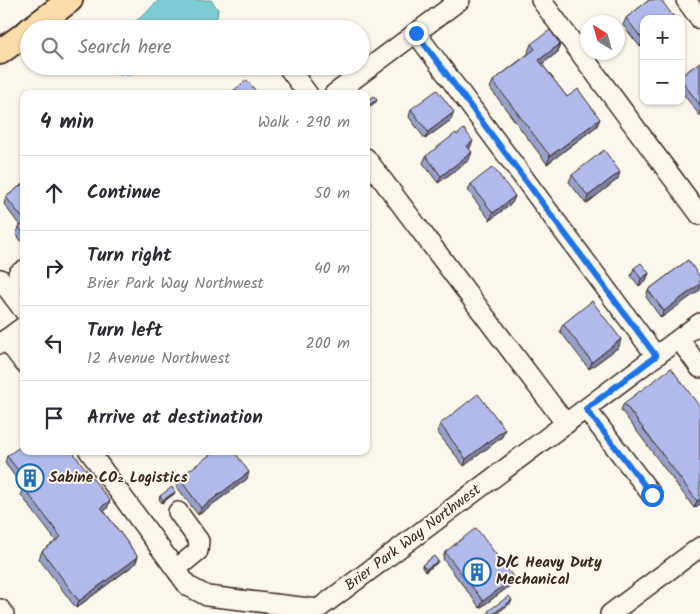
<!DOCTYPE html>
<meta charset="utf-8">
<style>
body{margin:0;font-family:Kalam,sans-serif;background:#f2f2f3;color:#2b2b33}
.controls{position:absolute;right:15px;top:15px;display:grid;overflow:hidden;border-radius:10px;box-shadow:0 1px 4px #0004}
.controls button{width:45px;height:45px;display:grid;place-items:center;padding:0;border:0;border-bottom:1px solid #e1e1e2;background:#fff;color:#2b2b33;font:25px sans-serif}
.compass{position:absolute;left:580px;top:15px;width:45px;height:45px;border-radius:50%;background:#fff;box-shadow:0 1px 4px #0004;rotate:323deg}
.stop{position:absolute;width:15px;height:15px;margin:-11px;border:4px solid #1a73e8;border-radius:50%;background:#fff}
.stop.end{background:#1a73e8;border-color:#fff;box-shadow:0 1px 5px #0008}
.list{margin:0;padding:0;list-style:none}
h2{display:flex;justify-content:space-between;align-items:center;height:65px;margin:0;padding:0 20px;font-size:21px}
h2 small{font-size:16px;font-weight:400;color:#7c7c81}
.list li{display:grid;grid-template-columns:32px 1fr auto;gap:15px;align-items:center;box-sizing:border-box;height:75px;padding:0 20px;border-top:1px solid #e1e1e2}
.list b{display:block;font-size:19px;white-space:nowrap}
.list p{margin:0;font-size:16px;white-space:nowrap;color:#7c7c81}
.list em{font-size:16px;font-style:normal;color:#7c7c81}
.icon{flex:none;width:28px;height:28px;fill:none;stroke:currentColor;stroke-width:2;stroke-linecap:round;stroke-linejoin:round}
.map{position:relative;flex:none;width:700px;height:614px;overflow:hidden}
.search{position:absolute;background:#fff;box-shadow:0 1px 4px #0004;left:20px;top:20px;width:350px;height:55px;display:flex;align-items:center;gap:12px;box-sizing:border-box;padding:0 18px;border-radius:28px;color:#7c7c81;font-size:19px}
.panel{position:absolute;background:#fff;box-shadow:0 1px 4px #0004;left:20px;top:90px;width:350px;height:365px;border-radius:10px}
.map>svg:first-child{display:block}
.water{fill:#7dced4;stroke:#638c8b}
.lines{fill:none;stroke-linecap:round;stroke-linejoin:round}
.minor-casing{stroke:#3b2a1e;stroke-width:22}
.major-casing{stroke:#3b2a1e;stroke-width:28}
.minor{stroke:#fbf7ec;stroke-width:19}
.major{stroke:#faddab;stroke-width:24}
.wall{fill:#98a0ca;stroke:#3b2a1e}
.shaded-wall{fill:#7c82a4;stroke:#3b2a1e}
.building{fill:#b1baeb;stroke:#3b2a1e}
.route{stroke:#1a73e8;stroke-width:6}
.labels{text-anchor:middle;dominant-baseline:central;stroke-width:4;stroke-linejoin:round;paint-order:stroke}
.poi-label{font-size:15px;font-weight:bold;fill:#3b2a1e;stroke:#fbf7ec;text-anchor:start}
.street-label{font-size:15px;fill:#3b2a1e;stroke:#fbf7ec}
</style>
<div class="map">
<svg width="700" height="614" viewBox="0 0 700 614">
<rect width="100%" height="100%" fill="#fbf7ec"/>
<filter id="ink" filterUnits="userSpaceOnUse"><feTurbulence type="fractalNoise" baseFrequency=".02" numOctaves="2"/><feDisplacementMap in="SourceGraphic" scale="10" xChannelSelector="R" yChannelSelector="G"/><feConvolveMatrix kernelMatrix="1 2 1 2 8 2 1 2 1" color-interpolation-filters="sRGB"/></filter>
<g filter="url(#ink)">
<g class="water">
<path d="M160 0H211L218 9 217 17 202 29H120C128 26 138 20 145 14 150 9 153 4 160 0Z"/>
<path d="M111 66H143L130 75 117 74Z"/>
</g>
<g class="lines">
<g class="minor-casing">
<g id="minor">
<path d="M541 0 700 215"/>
<path d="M686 0 700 19"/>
<path d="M416 33 656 356"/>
<path d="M287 66 308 94"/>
<path d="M334 94 460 0"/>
<path d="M366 158 566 424"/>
<path d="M24 270 18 274 24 282"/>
<path d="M0 279 24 311"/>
<path d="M6 339 24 363"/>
<path d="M679 339 700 368"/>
<path d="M0 344 24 326"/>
<path d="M586 409 652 495"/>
<path d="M89 451 188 586 207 596 318 609 700 323"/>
<path d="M176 569 198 551 199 541 178 512"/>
<path d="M0 609 4 614"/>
<path d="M610 614 700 547"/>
</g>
</g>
<g class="major-casing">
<g id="major">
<path d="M31 29 70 0"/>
<path d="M0 52 29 31"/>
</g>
</g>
<use href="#minor" class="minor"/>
<use href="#major" class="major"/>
</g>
<g class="wall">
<path d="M649 0 644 44 640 47 623 25 626 18Z"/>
<path d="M531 44H560L558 52 542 64 567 97 597 126 547 164 490 88 493 81 529 53 528 52Z"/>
<path d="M700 62V116L681 91V76Z"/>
<path d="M411 109 451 120 425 139 409 117Z"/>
<path d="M470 148 469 149V160L438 183 423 163 426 156Z"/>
<path d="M572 175 618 179 586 204 569 182Z"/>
<path d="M24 183V245L16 234 19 227 20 226 4 204 6 197Z"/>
<path d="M471 184 515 196 512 203 490 220 468 191Z"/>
<path d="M688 260 661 318 646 297 648 290Z"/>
<path d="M634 268 649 273 646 280 639 286 631 276Z"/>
<path d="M563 324 619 347 589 369 560 331Z"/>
<path d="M624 403 700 504 694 508 621 410Z"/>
<path d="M440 424 502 437 464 466 437 432Z"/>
<path d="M7 456 107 509 104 511 138 557 135 564 76 608 39 559 42 551 56 541 21 495 24 489 5 463Z"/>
<path d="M179 478 247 479 198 515 176 486Z"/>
<path d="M174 494 162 503 159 499 160 496Z"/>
<path d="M445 552 511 585 480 608 443 559Z"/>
<path d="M438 561 437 563 425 572 422 567V565Z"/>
</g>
<g class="shaded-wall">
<path d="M644 39V44L640 47 643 40Z"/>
<path d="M560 44 558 52 537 68 539 60Z"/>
<path d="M377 100 376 102 366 109 367 106Z"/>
<path d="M454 112 451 120 425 139 428 132Z"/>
<path d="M600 119 597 126 547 164 550 156Z"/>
<path d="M473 141 470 148 464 153 467 146Z"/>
<path d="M472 152 469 160 438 183 441 176Z"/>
<path d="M620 172 618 179 586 204 588 196Z"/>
<path d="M515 196 512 203 490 220 493 213Z"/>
<path d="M649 273 646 280 639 286 641 279Z"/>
<path d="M700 284V290L661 318 664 311Z"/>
<path d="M621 339 619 347 589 369 592 362Z"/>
<path d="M505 429 502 437 464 466 466 459Z"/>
<path d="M249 472 247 479 198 515 201 508Z"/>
<path d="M175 492 174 494 162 503 163 500Z"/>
<path d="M700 499V504L694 508 697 501Z"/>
<path d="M110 501 107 509 98 515 101 507Z"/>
<path d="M138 557 135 564 76 608 79 601Z"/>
<path d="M438 561 437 563 425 572 426 569Z"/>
<path d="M514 578 511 585 480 608 483 601Z"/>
<path d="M512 600 511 603 496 614H493Z"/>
</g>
<g class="building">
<path d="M649 0H661L674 17 671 19H644V39L643 40 626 18Z"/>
<path d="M550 30 560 44 539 60 567 97 578 89 600 119 550 156 493 81 535 49 531 44Z"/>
<path d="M700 62V105L681 80V76Z"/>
<path d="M247 80 258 94H229Z"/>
<path d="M437 90 454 112 428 132 411 109Z"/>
<path d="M374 96 377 100 367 106 366 105V102Z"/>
<path d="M464 129 473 141 467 146 472 152 441 176 426 156 456 133 457 135Z"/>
<path d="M604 150 620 172 588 196 572 175Z"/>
<path d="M493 167 515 196 493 213 471 184Z"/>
<path d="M24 183V220L6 197Z"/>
<path d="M24 223V234L19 227Z"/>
<path d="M688 260 700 277V284L664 311 648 290Z"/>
<path d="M641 263 649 273 641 279 634 268Z"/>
<path d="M592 301 621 339 592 362 563 324Z"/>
<path d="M671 368 700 407V499L697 501 624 403Z"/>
<path d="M478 394 505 429 466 459 440 424Z"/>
<path d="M24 444V451H72L110 501 101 507 138 557 79 601 42 551 61 537 24 488 29 484 7 456Z"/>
<path d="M215 451H234L249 472 201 508 179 478Z"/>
<path d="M172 487 175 492 163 500 160 496Z"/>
<path d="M476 528 514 578 483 601 445 552Z"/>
<path d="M434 556 438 561 426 569 422 565Z"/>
<path d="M509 596 512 600 493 614H490L488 611Z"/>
</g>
</g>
<g class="lines" filter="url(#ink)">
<path class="route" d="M416 33 656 356 586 409 652 495"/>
</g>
<defs>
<g id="building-ring" transform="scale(1.4375)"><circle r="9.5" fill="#fbf7ec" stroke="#1f6fb2" stroke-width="1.5"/><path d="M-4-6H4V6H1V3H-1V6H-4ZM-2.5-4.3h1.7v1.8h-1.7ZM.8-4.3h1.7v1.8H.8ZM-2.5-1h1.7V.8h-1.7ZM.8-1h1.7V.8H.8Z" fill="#1f6fb2"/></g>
</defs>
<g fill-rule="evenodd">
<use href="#building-ring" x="30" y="478"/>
<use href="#building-ring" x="477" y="572"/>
</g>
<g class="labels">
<g class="poi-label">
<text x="49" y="478">Sabine CO₂ Logistics</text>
<text x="496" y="563">D/C Heavy Duty<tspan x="496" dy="17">Mechanical</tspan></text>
</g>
<g class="street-label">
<text transform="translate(413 538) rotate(-37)">Brier Park Way Northwest</text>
</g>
</g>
</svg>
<div class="controls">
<button>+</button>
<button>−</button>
</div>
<svg class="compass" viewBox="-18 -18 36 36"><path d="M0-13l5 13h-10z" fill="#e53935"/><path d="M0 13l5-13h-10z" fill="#7c7c81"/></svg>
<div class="stop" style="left:652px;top:495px"></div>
<div class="stop end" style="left:416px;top:33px"></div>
<div class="search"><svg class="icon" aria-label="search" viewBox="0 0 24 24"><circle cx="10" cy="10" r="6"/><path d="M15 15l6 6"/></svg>Search here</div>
<section class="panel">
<h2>4 min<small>Walk · 290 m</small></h2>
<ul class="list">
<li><svg class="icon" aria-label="ahead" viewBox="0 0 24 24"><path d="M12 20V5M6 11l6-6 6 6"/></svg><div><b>Continue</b></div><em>50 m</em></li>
<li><svg class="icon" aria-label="right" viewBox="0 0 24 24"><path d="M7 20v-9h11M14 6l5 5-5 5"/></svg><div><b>Turn right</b><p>Brier Park Way Northwest</p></div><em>40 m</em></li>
<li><svg class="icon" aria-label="left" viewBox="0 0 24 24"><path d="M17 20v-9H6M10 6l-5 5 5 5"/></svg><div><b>Turn left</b><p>12 Avenue Northwest</p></div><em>200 m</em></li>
<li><svg class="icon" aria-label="arrive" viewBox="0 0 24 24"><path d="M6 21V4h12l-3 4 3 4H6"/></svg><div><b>Arrive at destination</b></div></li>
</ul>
</section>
</div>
